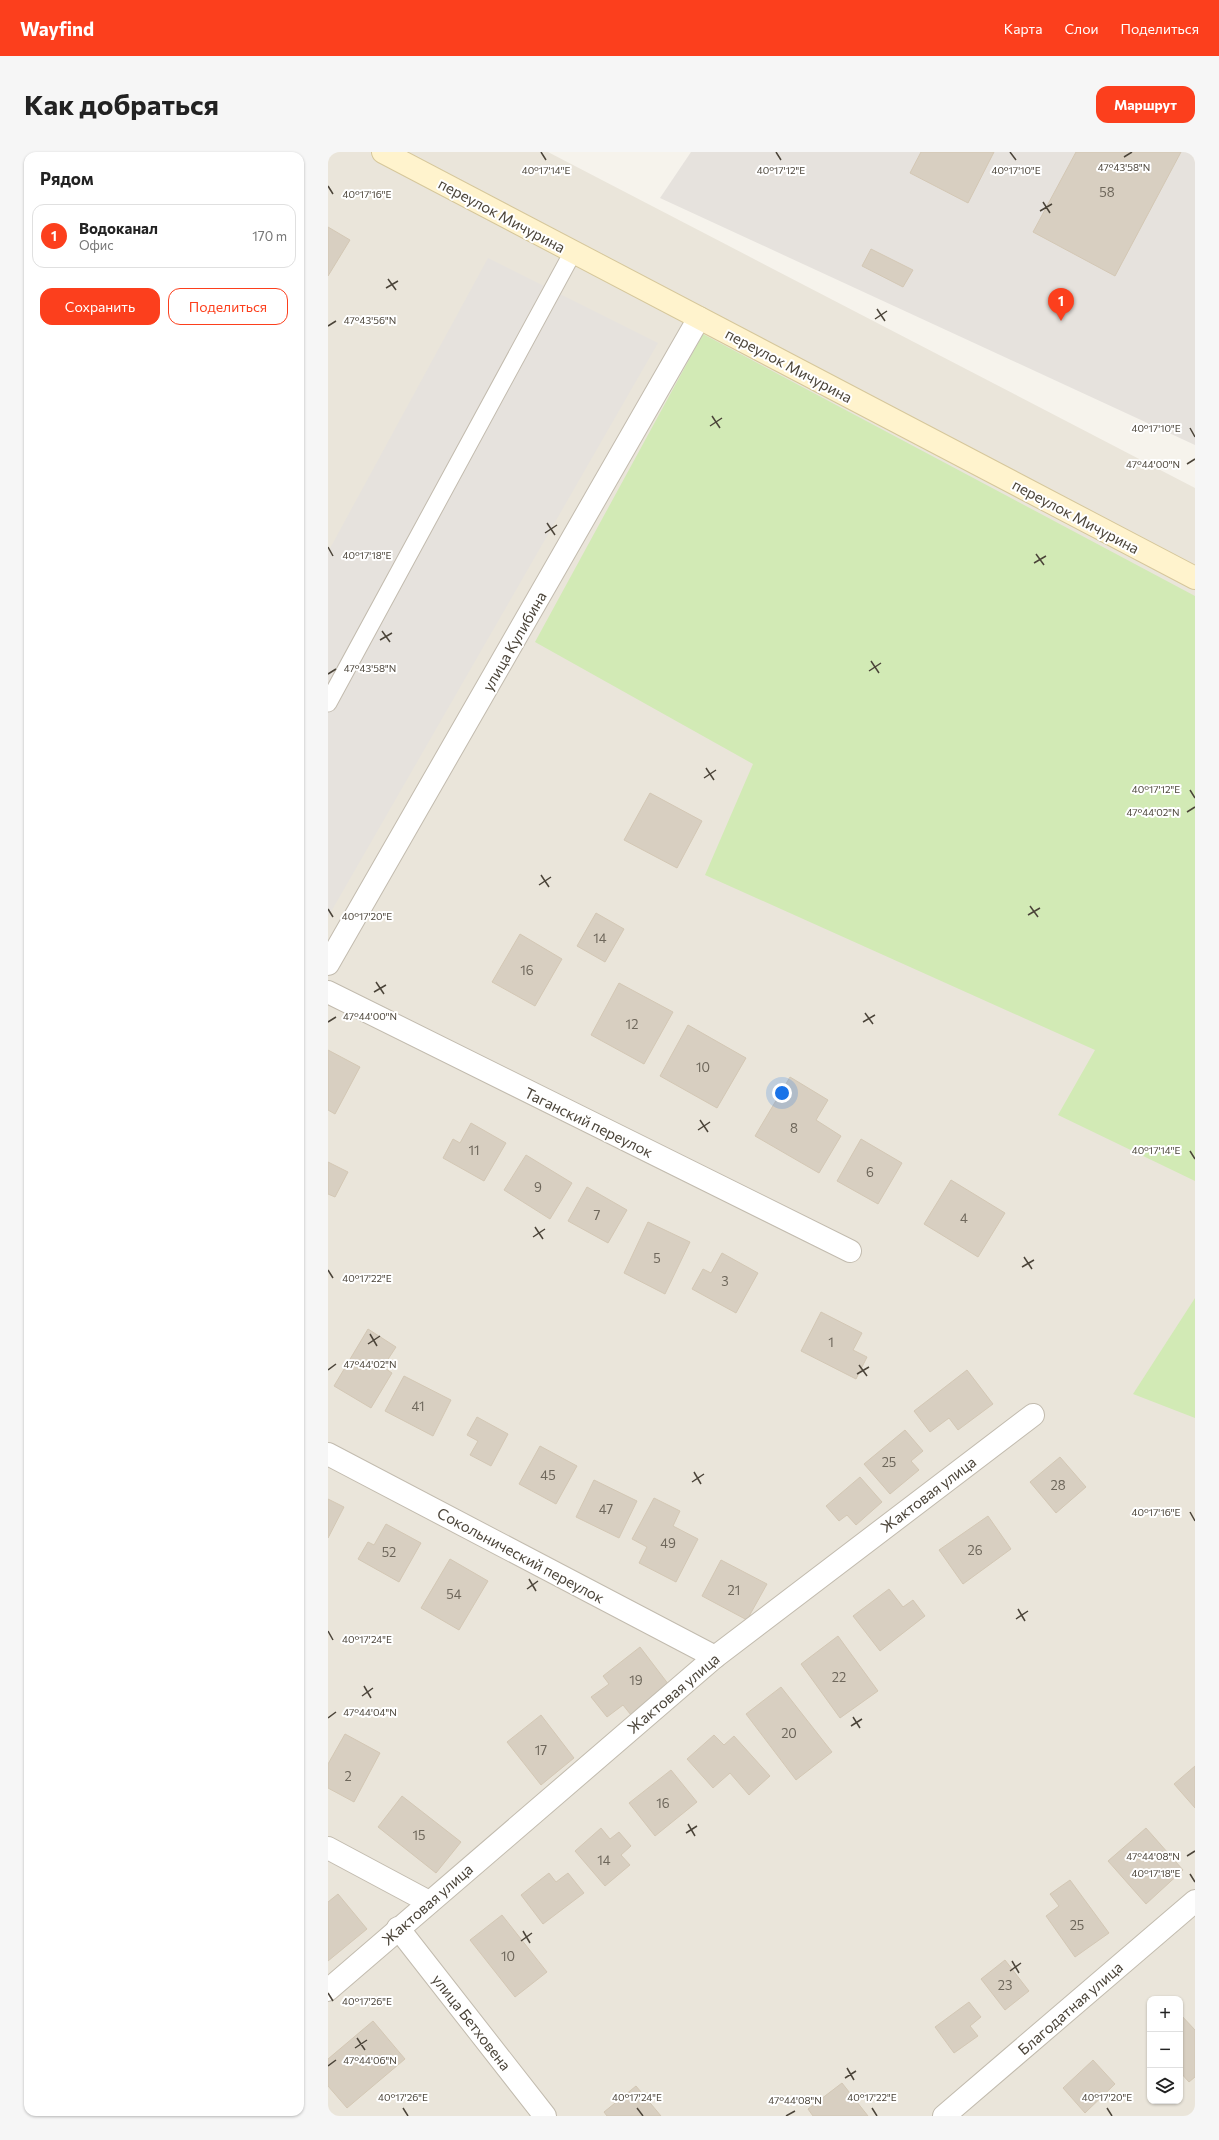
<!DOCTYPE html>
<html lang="ru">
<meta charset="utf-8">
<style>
body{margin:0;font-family:Commissioner,sans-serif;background:#f6f6f6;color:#222}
.controls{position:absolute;right:12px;bottom:12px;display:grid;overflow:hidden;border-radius:8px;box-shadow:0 1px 3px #0004}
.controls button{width:36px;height:36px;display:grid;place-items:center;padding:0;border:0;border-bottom:1px solid #e0e0e0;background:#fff;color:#222;font:20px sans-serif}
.you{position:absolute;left:454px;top:941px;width:14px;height:14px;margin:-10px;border:3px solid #fff;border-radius:50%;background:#1a73e8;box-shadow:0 0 0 6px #1a73e833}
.badge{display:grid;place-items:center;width:26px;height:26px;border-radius:50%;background:#fc3f1d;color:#fff;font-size:13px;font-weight:700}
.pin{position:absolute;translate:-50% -33px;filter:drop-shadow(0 1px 2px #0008)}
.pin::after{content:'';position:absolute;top:21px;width:14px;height:12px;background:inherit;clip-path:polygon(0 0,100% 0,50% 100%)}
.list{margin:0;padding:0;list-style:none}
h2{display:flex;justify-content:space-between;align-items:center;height:52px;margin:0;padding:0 16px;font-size:17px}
h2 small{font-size:13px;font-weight:400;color:#767676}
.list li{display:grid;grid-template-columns:26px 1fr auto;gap:12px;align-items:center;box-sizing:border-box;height:64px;margin:0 8px 8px;padding:0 8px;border:1px solid #e0e0e0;border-radius:12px}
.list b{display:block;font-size:15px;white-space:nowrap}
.list p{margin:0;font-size:13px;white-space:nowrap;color:#767676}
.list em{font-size:13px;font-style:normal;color:#767676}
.actions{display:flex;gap:8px;padding:12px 16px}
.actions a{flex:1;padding:9px 0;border:1px solid #fc3f1d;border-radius:12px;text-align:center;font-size:14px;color:#fc3f1d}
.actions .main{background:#fc3f1d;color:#fff}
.icon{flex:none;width:22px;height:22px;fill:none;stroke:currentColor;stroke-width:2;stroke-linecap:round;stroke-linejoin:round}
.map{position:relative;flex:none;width:867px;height:1964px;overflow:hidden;border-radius:12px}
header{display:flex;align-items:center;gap:24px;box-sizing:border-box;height:56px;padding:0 20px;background:#fc3f1d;color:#fff}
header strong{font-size:19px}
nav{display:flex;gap:22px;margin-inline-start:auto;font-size:14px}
.intro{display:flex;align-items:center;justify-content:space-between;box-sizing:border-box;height:96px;padding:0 24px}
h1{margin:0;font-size:28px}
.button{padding:10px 18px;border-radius:12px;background:#fc3f1d;color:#fff;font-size:14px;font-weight:700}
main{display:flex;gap:24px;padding:0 24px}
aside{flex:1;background:#fff;border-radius:12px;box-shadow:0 1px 3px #0004}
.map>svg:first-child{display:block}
.residential{fill:#eae5da;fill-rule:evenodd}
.industrial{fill:#e6e2dd}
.green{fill:#d2eab5}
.building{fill:#d8cfc1;stroke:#d3c7b4}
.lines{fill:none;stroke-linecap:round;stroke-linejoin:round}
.lane-casing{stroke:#c2bbae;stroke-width:19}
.street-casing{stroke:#c2bbae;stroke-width:24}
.secondary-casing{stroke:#d6c79b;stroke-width:24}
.lane{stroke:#fff;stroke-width:17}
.street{stroke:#fff;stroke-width:22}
.secondary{stroke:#fff3cd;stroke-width:22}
.ticks{fill:none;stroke:#4b4439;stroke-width:1.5}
.labels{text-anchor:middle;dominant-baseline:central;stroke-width:4;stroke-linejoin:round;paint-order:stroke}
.number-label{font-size:13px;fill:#6e675b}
.street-label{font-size:15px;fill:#4b4439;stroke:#fff}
.ticks-label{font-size:10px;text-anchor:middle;fill:#4b4439;stroke:#fff;stroke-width:4;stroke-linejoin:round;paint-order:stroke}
</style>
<header>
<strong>Wayfind</strong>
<nav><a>Карта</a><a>Слои</a><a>Поделиться</a></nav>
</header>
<div class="intro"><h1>Как добраться</h1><a class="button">Маршрут</a></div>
<main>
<aside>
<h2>Рядом<small></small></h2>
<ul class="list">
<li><span class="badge">1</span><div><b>Водоканал</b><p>Офис</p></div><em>170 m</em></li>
</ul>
<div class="actions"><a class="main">Сохранить</a><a>Поделиться</a></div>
</aside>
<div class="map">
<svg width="867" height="1964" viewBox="0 0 867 1964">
<rect width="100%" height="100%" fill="#f6f3ec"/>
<path class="residential" d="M0 0H220L867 336V1964H0ZM822 1847H852V1949H822Z"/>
<g class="industrial">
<path d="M363 0H867V293L332 46Z"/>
<path d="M160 106 330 191 0 765V400Z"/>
</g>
<g class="green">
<path d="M375 182 867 444V1029L730 963 767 898 377 723 425 612 207 490Z"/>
<path d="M867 1146V1266L805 1242Z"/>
</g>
<g class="building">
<path d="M593 0H666L640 51 582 21Z"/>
<path d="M748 0H853L787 124 705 80Z"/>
<path d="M0 75 22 88 0 124Z"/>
<path d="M543 97 585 118 575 135 534 114Z"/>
<path d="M322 641 374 669 349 716 296 688Z"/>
<path d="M268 761 296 777 277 810 249 794Z"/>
<path d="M192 782 234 807 207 854 164 830Z"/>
<path d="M291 831 345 860 316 912 263 883Z"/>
<path d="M360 873 418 906 389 956 332 924Z"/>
<path d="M0 898 32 915 7 962 0 958Z"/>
<path d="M462 925 500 948 488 968 513 984 491 1021 427 984Z"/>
<path d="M143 971 178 991 156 1029 115 1006 125 987 132 991Z"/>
<path d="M533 987 574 1011 550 1052 509 1029Z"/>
<path d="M198 1003 244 1031 222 1067 176 1038Z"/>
<path d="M0 1010 20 1020 7 1045 0 1042Z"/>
<path d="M623 1028 677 1061 650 1105 596 1072Z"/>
<path d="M259 1035 299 1058 280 1091 240 1069Z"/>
<path d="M320 1070 362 1090 337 1142 296 1121Z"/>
<path d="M394 1101 430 1121 408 1161 364 1137 375 1117 383 1121Z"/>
<path d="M493 1160 534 1181 525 1198 539 1205 528 1227 473 1199Z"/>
<path d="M40 1177 68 1195 55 1215 64 1221 43 1256 6 1234Z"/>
<path d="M639 1218 665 1252 630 1278 621 1266 602 1280 586 1259Z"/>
<path d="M76 1224 123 1248 105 1284 57 1259Z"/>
<path d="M149 1265 180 1282 163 1314 142 1303 150 1289 139 1283Z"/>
<path d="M577 1278 595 1299 583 1309 591 1318 562 1342 536 1312Z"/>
<path d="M212 1294 249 1314 228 1352 191 1332Z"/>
<path d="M732 1305 758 1335 728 1361 702 1330Z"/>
<path d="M532 1325 554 1350 528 1373 519 1363 511 1369 498 1354Z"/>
<path d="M266 1328 309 1349 291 1386 248 1365Z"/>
<path d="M326 1346 352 1359 345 1374 370 1387 348 1430 311 1411 319 1395 304 1387Z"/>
<path d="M0 1347 16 1355 0 1386Z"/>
<path d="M660 1364 683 1397 635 1432 611 1398Z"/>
<path d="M58 1372 93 1391 71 1430 30 1407 40 1390 46 1393Z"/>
<path d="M122 1407 160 1429 131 1478 93 1456Z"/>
<path d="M393 1408 439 1432 419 1468 374 1444Z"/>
<path d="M561 1437 575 1455 585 1448 597 1464 552 1499 525 1464Z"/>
<path d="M510 1484 550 1539 512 1566 473 1512Z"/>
<path d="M312 1495 341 1533 303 1563 295 1553 279 1565 263 1545 281 1532 275 1524Z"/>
<path d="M453 1535 504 1600 468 1628 418 1562Z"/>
<path d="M213 1563 246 1606 213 1633 179 1590Z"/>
<path d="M17 1582 52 1601 26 1650 0 1636V1612Z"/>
<path d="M386 1583 396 1593 406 1584 442 1624 421 1643 402 1621 385 1636 359 1607Z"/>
<path d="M867 1614V1656L846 1632Z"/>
<path d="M343 1618 369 1650 327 1684 301 1651Z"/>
<path d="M74 1644 133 1690 108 1721 50 1675Z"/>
<path d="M273 1676 282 1687 291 1680 303 1694 293 1703 302 1713 277 1734 247 1699Z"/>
<path d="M818 1676 855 1718 818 1752 780 1709Z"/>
<path d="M221 1721 228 1730 240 1721 256 1741 215 1772 193 1743Z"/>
<path d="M742 1728 781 1781 747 1805 718 1764 731 1754 722 1742Z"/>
<path d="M10 1742 39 1777 0 1809V1750Z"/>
<path d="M174 1763 219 1820 187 1845 142 1788Z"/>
<path d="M677 1808 701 1839 677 1858 653 1827Z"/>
<path d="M641 1850 653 1865 642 1874 650 1884 626 1901 607 1875Z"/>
<path d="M852 1862 867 1878V1925L861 1930 852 1920Z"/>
<path d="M45 1869 77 1907 19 1956 0 1934V1907Z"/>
<path d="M765 1908 787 1932 757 1961 735 1936Z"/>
<path d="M514 1931 540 1964H485L480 1957Z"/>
<path d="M308 1934 333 1964H279L276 1960Z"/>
</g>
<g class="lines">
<g class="lane-casing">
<path id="lane" d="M0 551 245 100"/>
</g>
<g class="street-casing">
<g id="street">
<path d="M0 812 371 166"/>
<path d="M0 840 522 1099"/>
<path d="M0 1302 387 1505"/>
<path d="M0 1696 101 1750"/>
<path d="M70 1776 217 1964"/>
<path d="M0 1838 387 1505 705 1263"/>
<path d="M616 1964 867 1749"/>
</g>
</g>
<g class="secondary-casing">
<path id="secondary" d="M55 0 867 426"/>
</g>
<use href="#lane" class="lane"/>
<use href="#street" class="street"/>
<use href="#secondary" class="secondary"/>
</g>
<path class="ticks" d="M213 0 218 8M448 0 453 8M682 0 688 8M796 5 804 0M0 34 5 42M715 50 722 61M712 59 724 52M60 127 68 138M58 136 70 129M549 157 557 169M547 167 559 159M0 174 8 169M384 264 392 276M382 274 394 266M862 276 867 285M859 312 867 307M219 371 227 383M217 381 229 373M0 395 5 404M708 402 716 413M706 411 718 404M54 479 62 490M52 488 64 481M543 509 551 521M541 519 553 511M0 522 8 517M378 616 386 628M376 626 388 618M862 638 867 646M859 660 867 655M213 723 221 735M211 733 223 725M702 754 710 765M0 757 5 765M700 763 712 756M48 830 56 842M46 840 58 833M537 861 545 872M0 870 8 865M535 870 547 863M372 968 380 980M370 978 382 970M862 999 867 1007M207 1075 215 1087M205 1085 217 1077M696 1105 704 1117M694 1115 706 1108M0 1118 5 1126M42 1182 49 1194M40 1192 52 1184M531 1213 539 1224M0 1218 8 1212M529 1222 541 1215M366 1320 373 1332M364 1330 376 1322M862 1360 867 1369M201 1427 208 1439M199 1437 210 1429M690 1457 697 1469M688 1467 700 1459M0 1479 5 1488M36 1534 43 1546M34 1544 45 1536M525 1565 532 1576M0 1566 8 1560M523 1574 534 1567M360 1672 367 1684M358 1681 369 1674M859 1704 867 1699M862 1722 867 1730M195 1779 202 1791M193 1789 204 1781M684 1809 691 1821M682 1819 693 1811M0 1841 5 1849M29 1886 37 1898M27 1896 39 1888M0 1914 8 1908M519 1916 526 1928M517 1926 528 1919M75 1956 80 1964M309 1956 315 1964M544 1956 549 1964M779 1956 784 1964M458 1964 467 1959"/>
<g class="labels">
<g class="number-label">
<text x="779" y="40">58</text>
<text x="272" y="786">14</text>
<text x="199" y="818">16</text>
<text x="304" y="872">12</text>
<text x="375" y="915">10</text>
<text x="466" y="976">8</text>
<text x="146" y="998">11</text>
<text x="542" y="1020">6</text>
<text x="210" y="1035">9</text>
<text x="269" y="1063">7</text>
<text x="636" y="1066">4</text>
<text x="329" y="1106">5</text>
<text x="397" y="1129">3</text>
<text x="503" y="1190">1</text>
<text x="90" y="1254">41</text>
<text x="561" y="1310">25</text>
<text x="220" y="1323">45</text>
<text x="730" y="1333">28</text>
<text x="278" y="1357">47</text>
<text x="340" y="1391">49</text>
<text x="647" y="1398">26</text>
<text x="61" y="1400">52</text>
<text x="406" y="1438">21</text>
<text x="126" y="1442">54</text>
<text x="511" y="1525">22</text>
<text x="308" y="1528">19</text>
<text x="461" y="1581">20</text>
<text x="213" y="1598">17</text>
<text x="20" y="1624">2</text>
<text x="335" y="1651">16</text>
<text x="91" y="1683">15</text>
<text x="276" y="1708">14</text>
<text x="749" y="1773">25</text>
<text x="180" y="1804">10</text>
<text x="677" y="1833">23</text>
</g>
<g class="street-label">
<text transform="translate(174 63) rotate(28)">переулок Мичурина</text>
<text transform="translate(461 213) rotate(28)">переулок Мичурина</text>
<text transform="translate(748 364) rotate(28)">переулок Мичурина</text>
<text transform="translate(186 489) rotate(-60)">улица Кулибина</text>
<text transform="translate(261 970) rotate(26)">Таганский переулок</text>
<text transform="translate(600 1342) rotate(-37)">Жактовая улица</text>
<text transform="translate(193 1403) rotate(28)">Сокольнический переулок</text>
<text transform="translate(345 1541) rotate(-40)">Жактовая улица</text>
<text transform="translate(99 1752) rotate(-41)">Жактовая улица</text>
<text transform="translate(742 1856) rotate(-41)">Благодатная улица</text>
<text transform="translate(144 1870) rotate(52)">улица Бетховена</text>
</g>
</g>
<g class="ticks-label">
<text x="796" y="19">47°43'58"N</text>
<text x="218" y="22">40°17'14"E</text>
<text x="453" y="22">40°17'12"E</text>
<text x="688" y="22">40°17'10"E</text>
<text x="39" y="46">40°17'16"E</text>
<text x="42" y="172">47°43'56"N</text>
<text x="828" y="280">40°17'10"E</text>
<text x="825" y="316">47°44'00"N</text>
<text x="39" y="407">40°17'18"E</text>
<text x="42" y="520">47°43'58"N</text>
<text x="828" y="641">40°17'12"E</text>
<text x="825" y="664">47°44'02"N</text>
<text x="39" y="768">40°17'20"E</text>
<text x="42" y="868">47°44'00"N</text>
<text x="828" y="1002">40°17'14"E</text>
<text x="39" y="1130">40°17'22"E</text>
<text x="42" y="1216">47°44'02"N</text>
<text x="828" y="1364">40°17'16"E</text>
<text x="39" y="1491">40°17'24"E</text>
<text x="42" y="1564">47°44'04"N</text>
<text x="825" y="1708">47°44'08"N</text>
<text x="828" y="1725">40°17'18"E</text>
<text x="39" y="1853">40°17'26"E</text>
<text x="42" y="1912">47°44'06"N</text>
<text x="75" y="1949">40°17'26"E</text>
<text x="309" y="1949">40°17'24"E</text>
<text x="544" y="1949">40°17'22"E</text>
<text x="779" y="1949">40°17'20"E</text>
<text x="467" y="1952">47°44'08"N</text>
</g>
</svg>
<div class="controls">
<button>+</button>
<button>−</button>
<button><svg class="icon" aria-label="layers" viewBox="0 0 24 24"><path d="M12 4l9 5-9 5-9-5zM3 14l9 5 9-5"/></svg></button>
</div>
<div class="you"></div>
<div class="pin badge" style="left:733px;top:169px">1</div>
</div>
</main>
